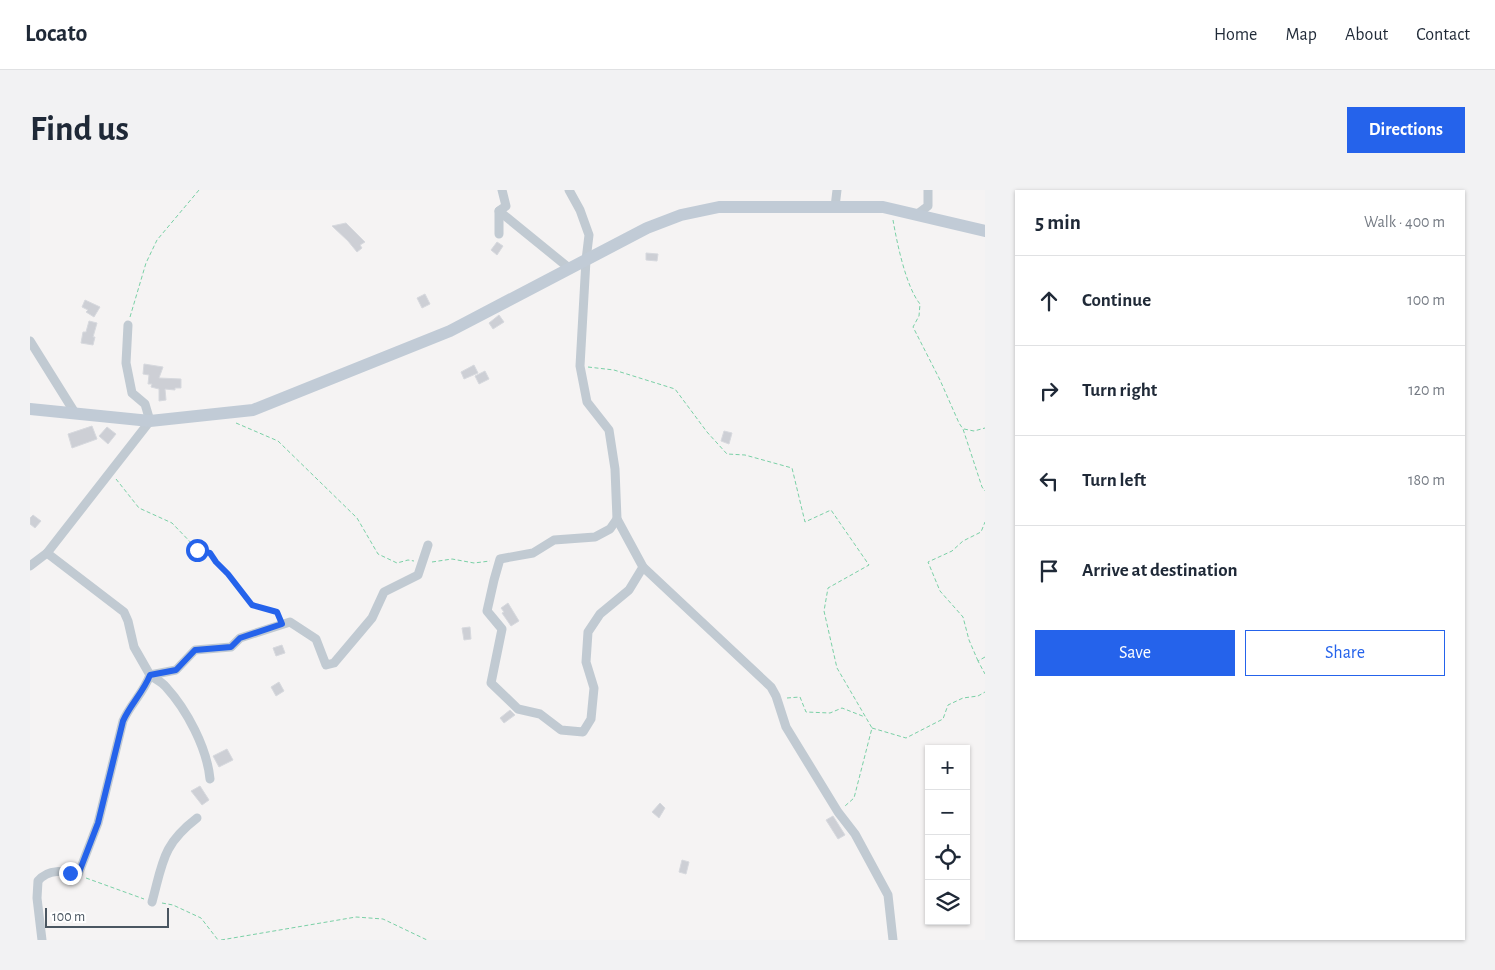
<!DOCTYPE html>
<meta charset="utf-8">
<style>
body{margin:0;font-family:"Alegreya Sans",sans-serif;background:#f2f2f3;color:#1f2937}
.controls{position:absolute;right:15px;bottom:15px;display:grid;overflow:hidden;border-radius:0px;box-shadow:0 1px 4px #0004}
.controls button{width:45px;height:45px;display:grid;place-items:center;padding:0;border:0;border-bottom:1px solid #e0e1e3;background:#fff;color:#1f2937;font:25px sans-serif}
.scale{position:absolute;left:15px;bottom:12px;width:124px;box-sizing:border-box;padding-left:5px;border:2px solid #4a5661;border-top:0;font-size:14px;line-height:18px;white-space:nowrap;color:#4a5661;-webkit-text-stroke:4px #fff;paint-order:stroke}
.stop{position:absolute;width:15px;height:15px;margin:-11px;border:4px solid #2563eb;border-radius:50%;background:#fff}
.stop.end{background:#2563eb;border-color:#fff;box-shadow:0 1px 5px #0008}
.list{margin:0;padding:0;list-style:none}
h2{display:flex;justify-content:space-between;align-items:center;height:65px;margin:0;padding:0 20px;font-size:21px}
h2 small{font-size:16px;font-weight:400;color:#747a83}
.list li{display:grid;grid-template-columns:32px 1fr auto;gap:15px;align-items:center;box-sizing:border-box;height:90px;padding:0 20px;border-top:1px solid #e0e1e3}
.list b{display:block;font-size:19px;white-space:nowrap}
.list em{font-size:16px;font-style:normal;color:#747a83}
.actions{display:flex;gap:10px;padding:15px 20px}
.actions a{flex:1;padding:11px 0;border:1px solid #2563eb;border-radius:0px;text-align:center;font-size:18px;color:#2563eb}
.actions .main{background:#2563eb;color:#fff}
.icon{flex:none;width:28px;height:28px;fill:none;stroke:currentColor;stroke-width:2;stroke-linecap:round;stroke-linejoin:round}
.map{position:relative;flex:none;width:955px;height:750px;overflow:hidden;border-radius:0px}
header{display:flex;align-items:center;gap:30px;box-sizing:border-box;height:70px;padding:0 25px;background:#fff;border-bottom:1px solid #e0e1e3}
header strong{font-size:24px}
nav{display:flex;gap:28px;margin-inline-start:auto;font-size:18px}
.intro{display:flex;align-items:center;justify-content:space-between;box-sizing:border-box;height:120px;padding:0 30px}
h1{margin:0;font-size:35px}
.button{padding:12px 22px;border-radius:0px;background:#2563eb;color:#fff;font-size:18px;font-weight:700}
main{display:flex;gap:30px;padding:0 30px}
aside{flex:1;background:#fff;border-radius:0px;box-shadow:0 1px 4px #0004}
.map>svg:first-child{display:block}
.building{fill:#cdcfd5;stroke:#d7d9de}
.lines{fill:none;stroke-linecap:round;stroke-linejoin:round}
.path{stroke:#7ad0a6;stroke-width:1;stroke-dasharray:4 2.5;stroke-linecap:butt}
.street{stroke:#c1cad2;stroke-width:9}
.secondary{stroke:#c1cbd6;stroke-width:12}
.route{stroke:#2563eb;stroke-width:6}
</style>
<header>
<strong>Locato</strong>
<nav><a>Home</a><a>Map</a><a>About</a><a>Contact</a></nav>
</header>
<div class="intro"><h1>Find us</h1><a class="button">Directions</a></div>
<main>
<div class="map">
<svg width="955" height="750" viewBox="0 0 955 750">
<rect width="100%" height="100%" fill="#f5f3f3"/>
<g class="building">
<path d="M316 33 335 52 330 55 332 58 327 62 318 51 302 36Z"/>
<path d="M467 52 473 56 467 65 461 60Z"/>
<path d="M616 63 628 64 627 71 616 70Z"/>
<path d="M395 104 400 114 392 118 387 108Z"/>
<path d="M55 110 70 117 64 127 56 122 58 120 52 117Z"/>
<path d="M469 125 474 132 463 139 459 133Z"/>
<path d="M59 131 67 133 63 147H65L63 155 51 153 53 142H56Z"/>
<path d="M114 174 133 177 129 188 151 189V198H145V200L135 199 136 210 129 211V199L121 197 122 194H118L119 185 113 184Z"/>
<path d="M444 175 448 183 434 189 431 182Z"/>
<path d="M455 181 459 189 449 194 445 186Z"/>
<path d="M62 236 67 249 42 258 38 244Z"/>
<path d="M77 237 86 244 78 254 69 246Z"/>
<path d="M694 241 702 243 699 254 691 251Z"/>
<path d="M3 325 11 331 5 338 0 334V328Z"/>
<path d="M478 413 489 431 481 436 472 423 474 422 471 418Z"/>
<path d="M440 437 441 449 434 450 432 438Z"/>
<path d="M252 455 255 463 246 466 243 458Z"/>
<path d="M249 492 254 501 246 506 241 497Z"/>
<path d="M480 520 485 525 474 533 470 528Z"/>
<path d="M197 559 203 570 189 577 183 566Z"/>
<path d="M170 596 179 610 172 615 161 601Z"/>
<path d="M630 613 635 618 629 628 622 622Z"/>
<path d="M803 626 815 645 808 649 796 630Z"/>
<path d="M652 670 659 672 656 684 649 682Z"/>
</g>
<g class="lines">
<g class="path">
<path d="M863 30C867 53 876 97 890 114L889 126 883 137 910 190 929 233 933 239 952 297 955 301"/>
<path d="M100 127 116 73 127 50 169 0"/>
<path d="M558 177 584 180 645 199 677 242 697 264 715 265 762 278 775 332 801 320 839 375 798 398 794 421 807 478 842 538 824 608 815 616"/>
<path d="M206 233 248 251 327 328 348 364 367 373 378 370 384 371"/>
<path d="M934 239 944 241 955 238"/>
<path d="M86 289 109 318 142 333 167 359 180 363 186 372 198 384 222 415 247 422 249 426"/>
<path d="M402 372 422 369 444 373 460 371"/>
<path d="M955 467 948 471 955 484"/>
<path d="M948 471 939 450 933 427 910 401 898 372 922 361 933 351 951 342 955 332"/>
<path d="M757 508 770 507 776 522 800 523 812 518 835 527"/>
<path d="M842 538 876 548 913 529 918 515 933 508 948 506 955 502"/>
<path d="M56 688 114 709"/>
<path d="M132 713 143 715 171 728 188 750"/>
<path d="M191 750 326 727 353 729 397 750"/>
</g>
<g class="street">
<path d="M539 0 550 20 559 45 556 70 550 176 557 212 579 240 585 279 587 329 613 377 741 497 746 506 756 537 808 622 825 644 858 705 863 750"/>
<path d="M805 17 807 0"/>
<path d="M469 21 539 78"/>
<path d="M886 25 898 16V0"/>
<path d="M469 44V21L476 16 472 0"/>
<path d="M0 151 45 223"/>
<path d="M587 329 580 339 565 347 524 350 503 363 470 369 464 390 457 421 472 439 461 493 488 519 510 524 531 540 553 542 561 529 564 498 556 472 558 442 570 424 599 400 613 377"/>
<path d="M0 376 17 363 120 231 115 214 102 203 96 173 98 135"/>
<path d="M180 589C177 558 157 520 136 497 132 492 125 489 120 485L146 480 165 460 201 457 210 448 260 432 286 449 296 475 304 473 342 428 354 402 388 385 398 355"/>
<path d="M122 712C133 672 132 655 167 628"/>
<path d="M12 750 7 708 8 691C19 678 33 681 48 685L68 633 93 531C100 515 114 502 120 485L104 457 98 431 94 422 17 363"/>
</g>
<path class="secondary" d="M0 219 120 231 223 220 420 141 617 38 651 25 689 17H853L955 41"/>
</g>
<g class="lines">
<path class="route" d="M40 683 48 685 68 633 93 531C100 515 114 501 120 485L146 480 165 460 201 457 210 448 252 434 247 422 222 415 198 384 186 372 180 363 167 360"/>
</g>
</svg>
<div class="controls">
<button>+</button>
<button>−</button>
<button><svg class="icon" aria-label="locate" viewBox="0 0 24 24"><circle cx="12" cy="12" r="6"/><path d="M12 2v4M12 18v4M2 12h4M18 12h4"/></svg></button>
<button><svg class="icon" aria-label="layers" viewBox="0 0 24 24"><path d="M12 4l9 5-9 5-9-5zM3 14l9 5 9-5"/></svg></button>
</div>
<div class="scale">100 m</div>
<div class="stop" style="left:167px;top:360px"></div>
<div class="stop end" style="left:40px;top:683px"></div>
</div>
<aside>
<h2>5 min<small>Walk · 400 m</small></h2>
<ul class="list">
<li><svg class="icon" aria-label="ahead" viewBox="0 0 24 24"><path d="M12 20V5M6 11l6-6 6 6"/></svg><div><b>Continue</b></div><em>100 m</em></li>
<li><svg class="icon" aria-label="right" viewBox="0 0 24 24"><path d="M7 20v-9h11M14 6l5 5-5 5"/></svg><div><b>Turn right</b></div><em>120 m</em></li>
<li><svg class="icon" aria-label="left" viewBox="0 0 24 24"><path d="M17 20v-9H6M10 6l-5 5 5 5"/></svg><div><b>Turn left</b></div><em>180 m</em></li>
<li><svg class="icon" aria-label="arrive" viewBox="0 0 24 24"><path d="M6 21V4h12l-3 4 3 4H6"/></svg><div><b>Arrive at destination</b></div></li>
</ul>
<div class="actions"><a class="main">Save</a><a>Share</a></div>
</aside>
</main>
